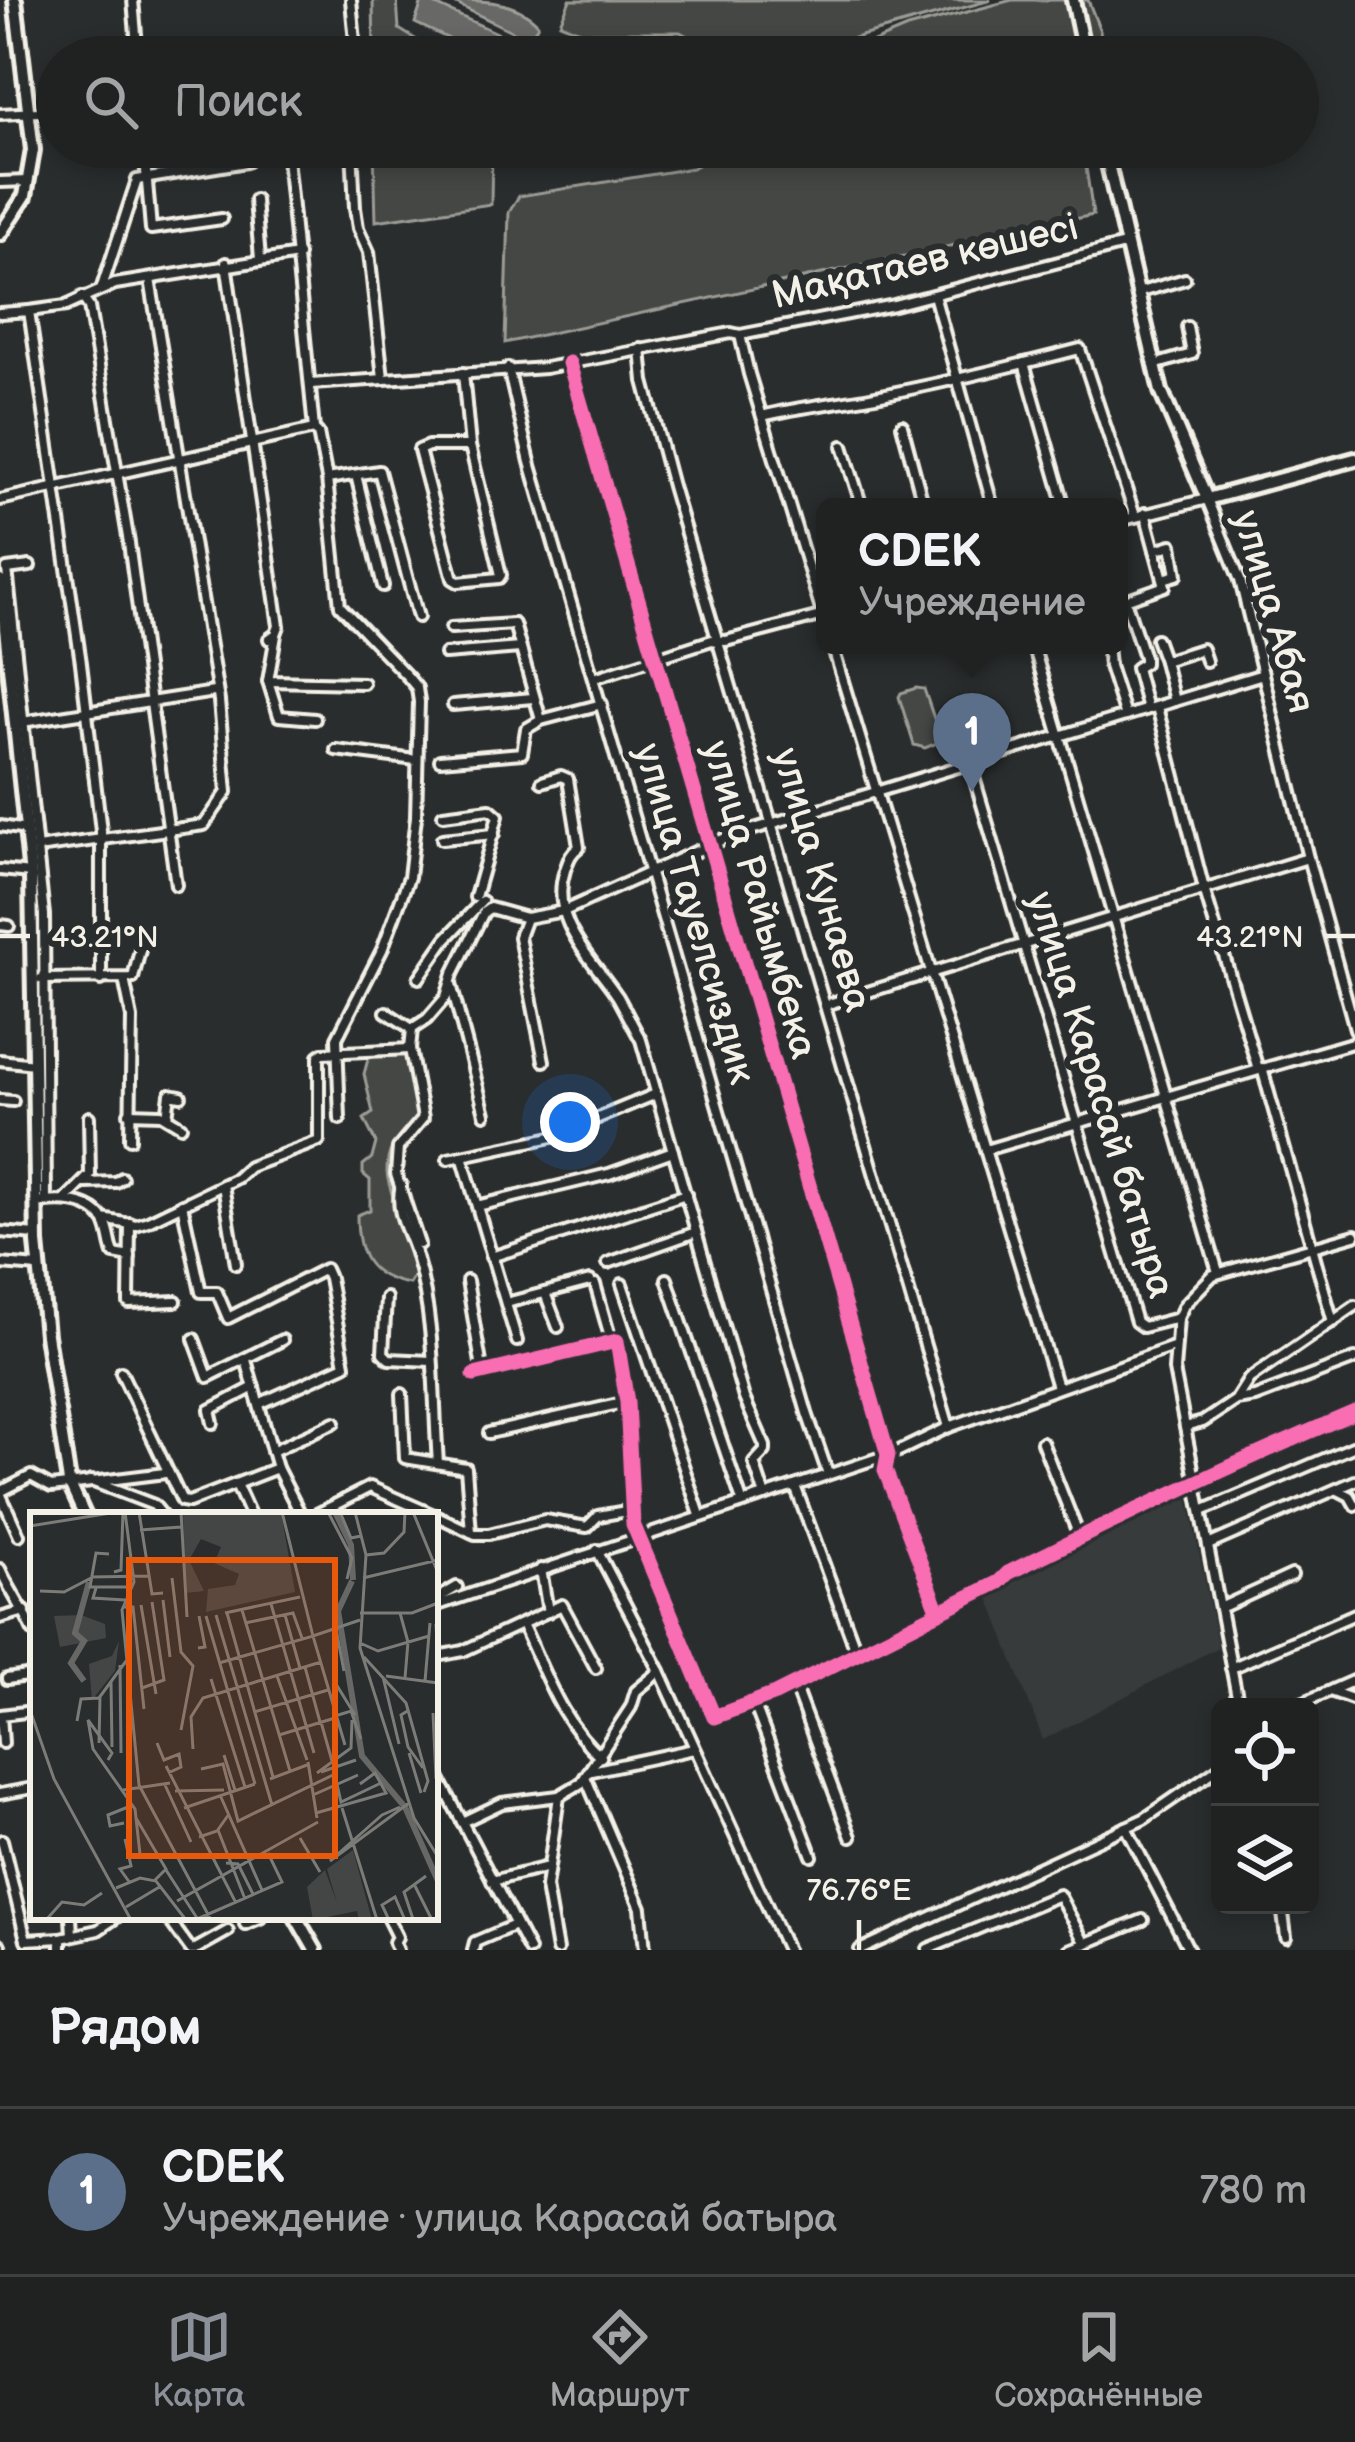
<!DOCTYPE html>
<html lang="ru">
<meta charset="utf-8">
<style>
body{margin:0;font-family:"Balsamiq Sans",sans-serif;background:#2d2f2f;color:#f1f3f6}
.controls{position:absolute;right:36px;bottom:36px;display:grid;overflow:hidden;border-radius:18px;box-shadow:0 6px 18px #0003}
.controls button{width:108px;height:108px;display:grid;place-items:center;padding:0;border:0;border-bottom:3px solid #3d3f40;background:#202222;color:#f1f3f6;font:60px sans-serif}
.you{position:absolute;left:570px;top:1122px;width:42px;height:42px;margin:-30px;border:9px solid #fff;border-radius:50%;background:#1a73e8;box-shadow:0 0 0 18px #1a73e833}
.badge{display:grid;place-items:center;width:78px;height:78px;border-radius:50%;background:#8c9099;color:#fff;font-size:39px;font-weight:700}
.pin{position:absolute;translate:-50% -99px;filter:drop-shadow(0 3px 6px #0008)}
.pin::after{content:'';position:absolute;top:63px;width:42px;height:36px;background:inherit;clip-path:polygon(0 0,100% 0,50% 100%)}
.popup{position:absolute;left:816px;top:498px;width:312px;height:156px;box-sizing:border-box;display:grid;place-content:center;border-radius:18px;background:#202222;filter:drop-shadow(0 3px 9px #0005);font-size:39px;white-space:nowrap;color:#a2a4a5}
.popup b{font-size:45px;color:#f1f3f6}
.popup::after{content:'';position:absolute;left:50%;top:100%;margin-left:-24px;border:24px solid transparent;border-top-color:#202222}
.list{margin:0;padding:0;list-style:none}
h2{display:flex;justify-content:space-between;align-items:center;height:156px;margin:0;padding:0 48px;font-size:51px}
h2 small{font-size:39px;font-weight:400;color:#a2a4a5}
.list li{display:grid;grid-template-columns:78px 1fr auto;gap:36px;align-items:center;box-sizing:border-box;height:168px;padding:0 48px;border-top:3px solid #3d3f40}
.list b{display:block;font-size:45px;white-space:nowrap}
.list p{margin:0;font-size:39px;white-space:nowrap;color:#a2a4a5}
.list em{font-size:39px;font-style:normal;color:#a2a4a5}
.icon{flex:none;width:66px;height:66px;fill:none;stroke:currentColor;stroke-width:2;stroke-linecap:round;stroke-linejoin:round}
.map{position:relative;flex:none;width:1355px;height:1950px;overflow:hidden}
.search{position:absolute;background:#202222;box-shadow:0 6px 18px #0003;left:36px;right:36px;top:36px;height:132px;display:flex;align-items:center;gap:30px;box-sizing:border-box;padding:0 42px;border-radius:66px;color:#a2a4a5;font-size:45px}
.sheet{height:324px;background:#202222}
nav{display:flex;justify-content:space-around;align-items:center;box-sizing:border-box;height:168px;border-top:3px solid #3d3f40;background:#202222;font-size:33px;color:#a2a4a5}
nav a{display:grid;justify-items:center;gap:6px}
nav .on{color:#8c9099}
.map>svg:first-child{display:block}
.built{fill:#373a3a}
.green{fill:#444645;stroke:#9c9c96;stroke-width:3}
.water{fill:#676866;stroke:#9f9f9a;stroke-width:3}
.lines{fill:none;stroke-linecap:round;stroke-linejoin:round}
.minor-casing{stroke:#f4f1e8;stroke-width:16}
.major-casing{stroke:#f4f1e8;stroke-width:20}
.minor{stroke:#2a2d2e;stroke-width:8}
.major{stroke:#2a2d2e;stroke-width:10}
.cycleway-casing{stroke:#2a2d2e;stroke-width:22}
.cycleway{stroke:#f96db3;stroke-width:15}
.ticks{fill:none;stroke:#f4f1e8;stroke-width:4.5}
.labels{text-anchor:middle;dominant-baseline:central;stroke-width:12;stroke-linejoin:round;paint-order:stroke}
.street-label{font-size:39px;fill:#f4f1e8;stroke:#2a2d2e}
.inset-river{fill:none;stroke:#676866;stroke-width:6}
.inset-road{fill:none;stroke:#7b7b78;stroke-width:3}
.view{fill:#e8590c;fill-opacity:0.15;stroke:#e8590c;stroke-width:6}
.inset-edge{fill:none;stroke:#f4f1e8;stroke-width:6}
.ticks-label{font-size:30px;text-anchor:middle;fill:#f4f1e8;stroke:#2a2d2e;stroke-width:12;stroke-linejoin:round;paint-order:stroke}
</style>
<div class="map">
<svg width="1355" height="1950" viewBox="0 0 1355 1950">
<rect width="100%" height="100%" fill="#2a2d2e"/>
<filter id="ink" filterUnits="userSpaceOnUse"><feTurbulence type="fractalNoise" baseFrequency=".00833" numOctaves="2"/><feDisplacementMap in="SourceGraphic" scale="24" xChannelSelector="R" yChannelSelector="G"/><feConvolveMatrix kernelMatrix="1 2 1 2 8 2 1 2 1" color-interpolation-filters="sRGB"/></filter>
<g filter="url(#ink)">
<path class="built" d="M1187 1491 1218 1647 1043 1740 987 1592Z"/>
<g class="green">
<path d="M373 0H397L399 29 444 57H374Z"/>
<path d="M570 0H991L854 38 818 57H696L691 38 680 32H582L560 23Z"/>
<path d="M1012 0H1088L1100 31 1104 57H838L907 28Z"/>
<path d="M374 147H492L491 204 376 221Z"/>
<path d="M703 147H1083L1093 215 505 343 509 212 519 196 692 168 704 161Z"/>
<path d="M916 688 924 689 940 736 937 743 925 748 914 745 899 697 901 693Z"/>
<path d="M407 1051C411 1070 422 1098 416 1116 409 1138 387 1135 387 1172 387 1187 412 1251 418 1270L409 1284C367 1277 357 1254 357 1215L370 1210V1180L363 1174V1165L372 1158 376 1143 364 1119 373 1113 364 1074 368 1059 384 1052Z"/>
</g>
<g class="water">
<path d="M448 0C480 0 516 0 538 24L530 40Z"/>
<path d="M427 1 517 42 522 57H488L415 23 422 2Z"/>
</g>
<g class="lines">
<g class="minor-casing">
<g id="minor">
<path d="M133 0 138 57"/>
<path d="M349 57 355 42 351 0"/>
<path d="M1183 57H1204"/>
<path d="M0 114 57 111"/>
<path d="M144 147 151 229 222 219"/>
<path d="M286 147 314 429 318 433 327 479 340 606 408 677 417 688 419 702 416 817 409 877 382 950 337 1038 340 1119"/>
<path d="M352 147 355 208 358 228 369 252 383 378"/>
<path d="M0 182 28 181"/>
<path d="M255 200 260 259"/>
<path d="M226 263 279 626 276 634 269 639"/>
<path d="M102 287 137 180 246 162"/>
<path d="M1137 293 1185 279"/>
<path d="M934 295 993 507"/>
<path d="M82 297 89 307 129 543 176 885"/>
<path d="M29 311 66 306 115 284 298 255"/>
<path d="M0 313 29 311 81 663 101 831V980"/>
<path d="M740 335 749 374 825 623"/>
<path d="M641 349 644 381 672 486 949 1427"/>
<path d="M569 363 888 1455 885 1470 939 1612"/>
<path d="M1024 363 1065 507"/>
<path d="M1154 365 1192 354 1187 327"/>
<path d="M508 368 530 462 807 1413 828 1474"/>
<path d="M463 373 470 446 501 575 499 578 458 582 453 579 419 450 428 446H470"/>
<path d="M311 384 545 368 731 333 740 335 894 305 1124 245"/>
<path d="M762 416C802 406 841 403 881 395 948 382 1014 366 1080 349L1135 516"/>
<path d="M902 425 924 507"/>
<path d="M843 446 862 507"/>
<path d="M356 475 383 586"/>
<path d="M327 479 379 471 418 617"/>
<path d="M0 500 314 429"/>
<path d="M1145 513 1155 550"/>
<path d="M1119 521 1207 499 1240 580 1308 858 1355 1029"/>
<path d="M30 566 7 569 44 915 46 1202 36 1203"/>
<path d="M451 628 514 624 541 720 602 704"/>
<path d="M276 635 268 681 363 683"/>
<path d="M1156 639 1164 661 1202 649 1206 661"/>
<path d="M832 645 1057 1387"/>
<path d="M1033 645 1218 1272"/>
<path d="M1107 645 1109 666 1125 716"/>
<path d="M445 654 520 648"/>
<path d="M1164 661 1174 701"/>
<path d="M594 678 712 640 726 641 824 615"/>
<path d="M268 681 279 716 315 719"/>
<path d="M453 705 533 698"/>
<path d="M1157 707 1204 889 1258 1069"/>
<path d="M1147 709 1136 668 1144 663V657L1125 600 1165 586 1155 550 1172 545 1177 575 1163 579"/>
<path d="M22 722 214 692"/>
<path d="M336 750 416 760"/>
<path d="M440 760 522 753 526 729 541 720"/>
<path d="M970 764 1136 1322 1143 1327 1178 1318"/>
<path d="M542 782 561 776 568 779 579 847C570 854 569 859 565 870 548 921 593 959 618 997 626 1011 633 1026 641 1040L744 1398 765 1446V1451L754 1463 765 1496"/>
<path d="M443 815 490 809 498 816 475 897"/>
<path d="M0 826 27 830"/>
<path d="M442 839 494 834"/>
<path d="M37 848 204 825 227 792 219 701 150 279"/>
<path d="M0 870 31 873"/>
<path d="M526 918 519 937 544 1061"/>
<path d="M0 925 9 926"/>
<path d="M419 978 446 939 482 901"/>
<path d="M41 979 133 978 142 942"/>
<path d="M124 979 132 1018 130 1139"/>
<path d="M451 984 485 1114"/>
<path d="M825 1005 1308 858"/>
<path d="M386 1012 412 1029"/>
<path d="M412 1029 427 1019 446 997 453 974 484 912 490 908 526 918 564 911 728 837 1263 674"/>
<path d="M412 1029 410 1049 423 1118 398 1148 396 1174 419 1244"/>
<path d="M0 1060 34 1064"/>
<path d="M1262 1068 1333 1322"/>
<path d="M0 1100 13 1101"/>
<path d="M129 1113 161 1114 181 1126"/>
<path d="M167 1117 170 1094 181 1096"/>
<path d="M985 1150 1355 1042"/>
<path d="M462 1156 517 1341"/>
<path d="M448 1159 552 1137 656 1094"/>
<path d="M86 1183 116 1182 122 1178"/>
<path d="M223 1185 236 1264"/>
<path d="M401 1185C394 1213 409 1231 416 1256 436 1322 433 1396 438 1463"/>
<path d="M66 1199 90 1175 89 1117"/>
<path d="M46 1202C67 1200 93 1202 105 1222 110 1231 110 1244 114 1254L130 1257"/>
<path d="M182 1204 201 1292H217L228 1318 325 1269 329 1278 345 1365 259 1404"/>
<path d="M477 1206 609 1174 673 1151"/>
<path d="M103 1219 136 1225 148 1221 237 1178 249 1167 319 1141V1056L323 1053 410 1049"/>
<path d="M130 1223 129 1303 176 1301"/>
<path d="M0 1232 37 1235"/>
<path d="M491 1257 686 1194"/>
<path d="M608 1263 696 1232"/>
<path d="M0 1264 39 1267"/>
<path d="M667 1279 742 1501"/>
<path d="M467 1281 481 1363 486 1370"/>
<path d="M595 1284 611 1340"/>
<path d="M622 1284 700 1515"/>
<path d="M545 1293 558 1327"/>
<path d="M386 1298 383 1353 389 1359 431 1361"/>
<path d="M506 1303 590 1281"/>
<path d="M194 1339 208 1377 282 1340"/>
<path d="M246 1360 277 1468 301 1515"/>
<path d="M121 1372 182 1501 189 1502 277 1468"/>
<path d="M474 1375 617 1341 627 1402 633 1524 714 1717 775 1694 999 1582 1008 1573C1122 1516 1237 1462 1355 1412"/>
<path d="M402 1394 405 1458 466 1468 471 1532"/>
<path d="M1237 1398 1249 1379 1355 1306"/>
<path d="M213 1423 210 1410 254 1387"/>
<path d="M1185 1427 1203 1422 1236 1400 1255 1397 1355 1359"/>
<path d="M489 1433 627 1402"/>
<path d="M1042 1442 1079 1536"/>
<path d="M272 1451 335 1422"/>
<path d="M91 1481 154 1505 162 1515"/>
<path d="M236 1484 250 1515"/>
<path d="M795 1486 857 1653"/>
<path d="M1338 1490 1350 1496 1355 1505"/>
<path d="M0 1492 31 1476 51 1487 165 1473"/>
<path d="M0 1493 19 1535"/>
<path d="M1202 1511 1355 1446"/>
<path d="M315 1515 370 1487 434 1515"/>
<path d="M435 1515 475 1534H489L545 1520 587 1527 598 1516 632 1510"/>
<path d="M1208 1545 1355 1481"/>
<path d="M597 1550 660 1671 787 1950"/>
<path d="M0 1569C10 1591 23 1608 33 1631"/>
<path d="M541 1569 548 1612"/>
<path d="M435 1600 457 1587"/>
<path d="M435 1606 899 1451 949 1427 1173 1347"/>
<path d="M1220 1608 1292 1575"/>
<path d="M0 1618 25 1611"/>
<path d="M523 1626C545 1672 561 1723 601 1757"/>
<path d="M443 1655 463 1651 562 1605 596 1668"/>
<path d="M1231 1668 1355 1614"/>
<path d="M7 1679 33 1675"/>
<path d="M794 1685 851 1837"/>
<path d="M1332 1690 1355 1680"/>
<path d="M753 1701 812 1856"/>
<path d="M1239 1707 1174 1370 1178 1318 1184 1305 1213 1275 1355 1235"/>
<path d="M1292 1707 1330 1691 1355 1700"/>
<path d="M3 1743 1 1715 33 1711"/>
<path d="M435 1770 529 1950"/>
<path d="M592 1771 694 1749"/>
<path d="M586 1779 641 1908 645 1950"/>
<path d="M0 1794 33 1788"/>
<path d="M462 1822 502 1803 559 1796 581 1783 631 1707 636 1691 660 1671"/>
<path d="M1126 1827 1189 1950"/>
<path d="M2 1840 26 1940 61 1938"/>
<path d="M492 1881 548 1867"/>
<path d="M1282 1905 1286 1937"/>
<path d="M71 1917 72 1935"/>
<path d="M167 1917 191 1950"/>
<path d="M387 1917 397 1937 394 1942 397 1950"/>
<path d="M245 1924 262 1917"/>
<path d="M0 1945 1 1950"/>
<path d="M928 1949 1059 1895 1085 1944"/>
<path d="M61 1950V1938L98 1930 117 1917"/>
<path d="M194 1950 228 1931"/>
<path d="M473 1950 475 1942 515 1925"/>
<path d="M557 1950 546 1887 559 1796"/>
<path d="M860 1950 1144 1819 1220 1767"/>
<path d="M1069 1950 1143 1920"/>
</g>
</g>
<g class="major-casing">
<g id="major">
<path d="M1073 0 1085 57"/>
<path d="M1104 147 1161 391 1207 499 1355 459"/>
<path d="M0 234 25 196 33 150 15 0"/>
<path d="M0 581 31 876 37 1243 46 1335 69 1482 84 1515"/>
<path d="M296 1917 315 1950"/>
</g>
</g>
<use href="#minor" class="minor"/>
<use href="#major" class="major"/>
<g class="cycleway-casing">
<g id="cycleway">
<path d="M569 363 888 1455 885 1470 939 1612"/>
<path d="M474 1375 617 1341 627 1402 633 1524 714 1717 775 1694 999 1582 1008 1573C1122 1516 1237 1462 1355 1412"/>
</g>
</g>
<use href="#cycleway" class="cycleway"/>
</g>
</g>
<path class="ticks" d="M0 936H30M1325 936H1355M859 1920V1950"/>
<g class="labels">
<g class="street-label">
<text transform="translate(925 262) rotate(-13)">Мақатаев көшесі</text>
<text transform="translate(1273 612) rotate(74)">улица Абая</text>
<text transform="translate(821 880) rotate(74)">улица Кунаева</text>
<text transform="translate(759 900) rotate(74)">улица Райымбека</text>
<text transform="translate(694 914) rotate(74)">улица Тауелсиздик</text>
<text transform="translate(1100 1095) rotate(73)">улица Карасай батыра</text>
</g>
</g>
<g transform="translate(30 1512)">
<rect width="408" height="408" fill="#2a2d2e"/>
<path d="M153 0H251L265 80 176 100 178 77 205 73 209 62 184 51 191 35 171 27 159 48 174 79 156 81ZM51 103 75 112 76 126 30 135 24 104ZM89 129 85 159 62 188 59 152 82 144ZM323 338 342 408H329L327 399 283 408 277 375 295 358 307 391 297 357Z" fill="#444645"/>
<path class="inset-river" d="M305 0 321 33 323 68M322 69 308 99 332 244 375 295 408 369M54 169 41 151 54 129 45 121 59 70"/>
<path class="inset-road" d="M95 0 104 70 92 98 109 273 181 408M109 0 122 82 133 81M151 0 157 105M252 0 283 124 330 108M298 0 322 46 317 67M310 0 321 26 331 24M325 0 336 43 330 136 384 306 408 345M383 0 408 61M0 14 87 0M110 18 151 15M79 42 66 41 60 75H102M336 43 354 41 374 20 375 0M84 60 91 58 93 0M61 65 120 64M142 66 151 140 163 154 151 218M333 66 408 48M66 76 63 86 95 88M10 79 34 80 61 66M133 88 140 145M241 92 284 241M111 93 126 182M93 95H103L114 197M212 98 260 259M195 101 270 85M197 101 243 265M330 101H382L408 91M370 101 378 130 375 166M186 103 242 293M255 103 270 156M176 104 225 272M215 111 263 101 272 126M406 112 408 148M306 117 314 159M330 131 348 139 399 124M168 136 175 135 169 104M334 145 376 191 398 269 394 280M189 151 283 124 315 233M90 153 91 241M275 155 290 210M247 164 277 248M356 164 408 171M353 165 369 232M181 167 215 275M395 169 400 111M81 170 82 235M306 172 325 203M112 176 134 168 122 90M0 198 24 267 101 408M379 198 371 203 378 235 393 256M224 200 298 178M403 201 406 267M305 204 321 199 331 227M47 209 51 187 69 186 99 145M291 210 302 249M249 223 305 206M69 231 70 185M127 231 134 248 149 242 151 255 138 261M163 237 161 205 173 186 291 150M379 241 391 281M194 243 205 278M78 248 82 241 58 208 63 237 105 297 110 342M278 250 287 306M136 254 206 391M171 257 193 252 208 309 305 262M291 260 326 248M287 261 321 236 322 208M240 267 277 253M307 272 311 290 351 271M135 273 161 330M93 278 140 271M145 279 194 278M190 283 232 378M283 283 328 263M370 295 352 303 300 349 379 291M154 296 225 272M312 296 347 408M286 301 356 281 345 261 330 272M106 306 136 357 125 368M94 311 80 314 78 303 103 293M188 318 215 387M169 325 187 319 199 302M270 326 290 360M95 327 101 354 90 357 100 371M196 351 208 352 223 382M136 358 167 406M385 374 402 408M86 376 110 366 126 369 156 408M147 389 288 310M96 395 131 374M167 407 252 370 238 341M383 407 374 380 396 364M16 408 32 390 54 393 72 381M359 408 352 393 365 385 375 408"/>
<path class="view" d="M99 48H305V344H99Z"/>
<rect width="408" height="408" class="inset-edge"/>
</g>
<g class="ticks-label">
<text x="105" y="947">43.21°N</text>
<text x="1250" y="947">43.21°N</text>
<text x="859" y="1900">76.76°E</text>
</g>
</svg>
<div class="controls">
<button><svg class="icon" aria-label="locate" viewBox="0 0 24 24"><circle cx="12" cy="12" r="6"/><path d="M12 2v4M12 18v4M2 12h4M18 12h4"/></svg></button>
<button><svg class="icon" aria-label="layers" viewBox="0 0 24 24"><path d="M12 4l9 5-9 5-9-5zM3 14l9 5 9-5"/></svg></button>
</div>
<div class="you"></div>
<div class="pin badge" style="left:972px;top:792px;background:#5c6f8a">1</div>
<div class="popup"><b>CDEK</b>Учреждение</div>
<div class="search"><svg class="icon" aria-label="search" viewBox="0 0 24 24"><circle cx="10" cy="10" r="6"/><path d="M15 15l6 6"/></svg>Поиск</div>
</div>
<section class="sheet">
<h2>Рядом<small></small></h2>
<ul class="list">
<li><span class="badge" style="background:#5c6f8a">1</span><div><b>CDEK</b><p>Учреждение · улица Карасай батыра</p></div><em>780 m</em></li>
</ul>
</section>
<nav>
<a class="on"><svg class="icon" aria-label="map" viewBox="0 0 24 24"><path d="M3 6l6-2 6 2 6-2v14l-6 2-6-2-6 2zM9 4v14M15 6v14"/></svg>Карта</a>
<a><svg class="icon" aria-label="directions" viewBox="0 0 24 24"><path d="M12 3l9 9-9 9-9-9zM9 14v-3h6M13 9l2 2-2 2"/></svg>Маршрут</a>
<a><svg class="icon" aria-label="saved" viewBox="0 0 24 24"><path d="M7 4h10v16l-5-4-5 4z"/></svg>Сохранённые</a>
</nav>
